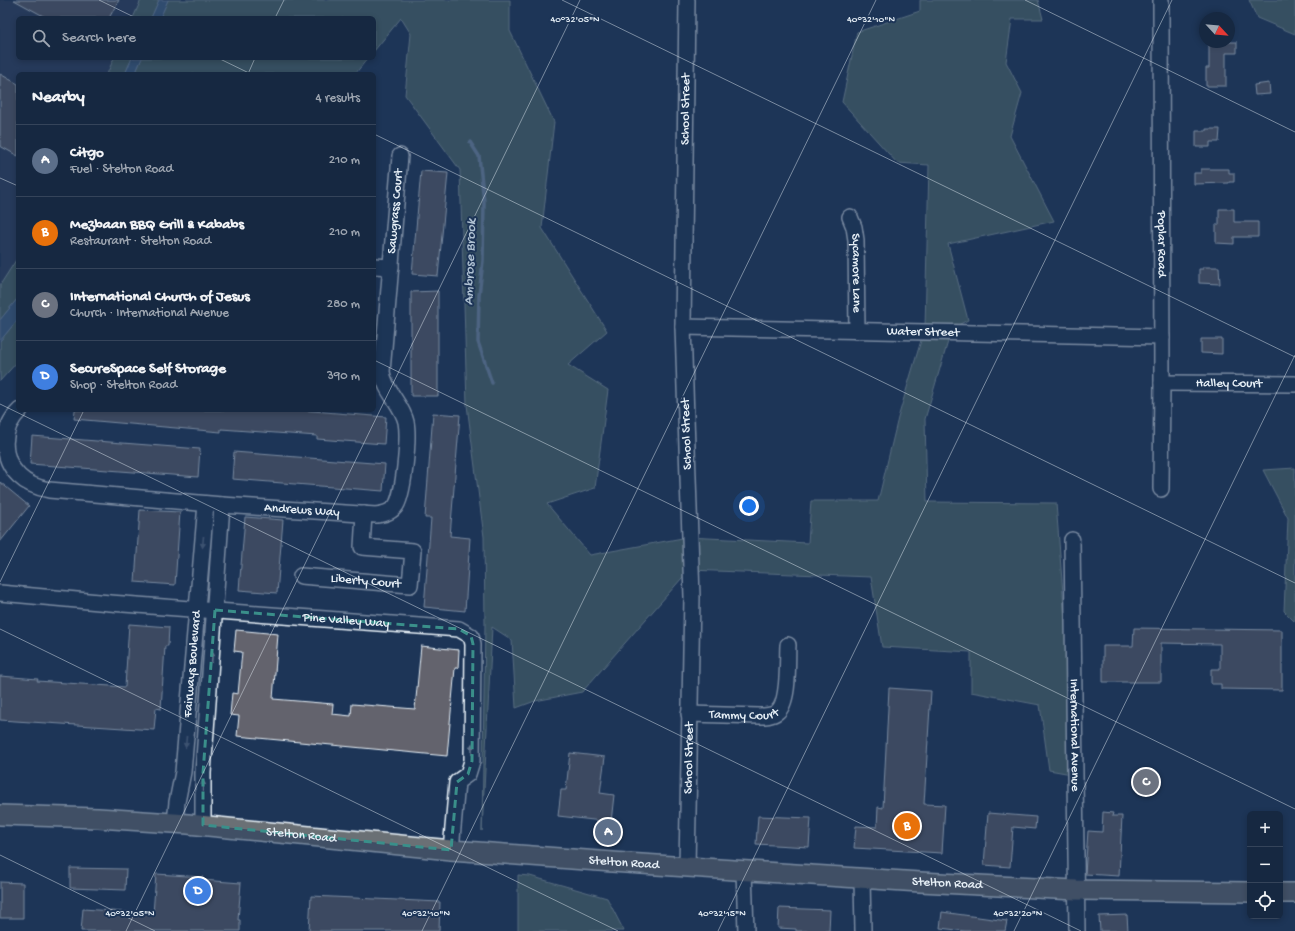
<!DOCTYPE html>
<meta charset="utf-8">
<style>
body{margin:0;font-family:"Gochi Hand",sans-serif;background:#23344c;color:#f1f3f6}
.controls{position:absolute;right:12px;bottom:12px;display:grid;overflow:hidden;border-radius:6px;box-shadow:0 2px 6px #0003}
.controls button{width:36px;height:36px;display:grid;place-items:center;padding:0;border:0;border-bottom:1px solid #35445a;background:#162841;color:#f1f3f6;font:20px sans-serif}
.compass{position:absolute;left:1199px;top:12px;width:36px;height:36px;border-radius:50%;background:#162841;box-shadow:0 2px 6px #0003;rotate:116deg}
.you{position:absolute;left:749px;top:506px;width:14px;height:14px;margin:-10px;border:3px solid #fff;border-radius:50%;background:#1a73e8;box-shadow:0 0 0 6px #1a73e833}
.badge{display:grid;place-items:center;width:26px;height:26px;border-radius:50%;background:#95b2f1;color:#fff;font-size:13px;font-weight:700}
.pin{position:absolute;translate:-50% -50%;border:2px solid #fff;box-shadow:0 1px 4px #0006}
.list{margin:0;padding:0;list-style:none}
h2{display:flex;justify-content:space-between;align-items:center;height:52px;margin:0;padding:0 16px;font-size:17px}
h2 small{font-size:13px;font-weight:400;color:#9ea6b1}
.list li{display:grid;grid-template-columns:26px 1fr auto;gap:12px;align-items:center;box-sizing:border-box;height:72px;padding:0 16px;border-top:1px solid #35445a}
.list b{display:block;font-size:15px;white-space:nowrap}
.list p{margin:0;font-size:13px;white-space:nowrap;color:#9ea6b1}
.list em{font-size:13px;font-style:normal;color:#9ea6b1}
.icon{flex:none;width:22px;height:22px;fill:none;stroke:currentColor;stroke-width:2;stroke-linecap:round;stroke-linejoin:round}
.map{position:relative;flex:none;width:1295px;height:931px;overflow:hidden}
.search{position:absolute;background:#162841;box-shadow:0 2px 6px #0003;left:16px;top:16px;width:360px;height:44px;display:flex;align-items:center;gap:10px;box-sizing:border-box;padding:0 14px;border-radius:6px;color:#9ea6b1;font-size:15px}
.panel{position:absolute;background:#162841;box-shadow:0 2px 6px #0003;left:16px;top:72px;width:360px;height:340px;border-radius:6px}
.map>svg:first-child{display:block}
.built{fill:#32435e}
.green{fill:#556f6d;stroke:#9eb0b2}
.water{fill:#46678c;stroke:#879eb7}
.lines{fill:none;stroke-linecap:round;stroke-linejoin:round}
.stream{stroke:#879eb7;stroke-width:3.5}
.building{fill:#64646d;stroke:#e8f1f8}
.minor-casing{stroke:#e8f1f8;stroke-width:18}
.major-casing{stroke:#e8f1f8;stroke-width:22}
.minor{stroke:#1d3557;stroke-width:15}
.major{stroke:#6b7074;stroke-width:19}
.oneway{fill:#64778f}
.marked{fill:none;stroke:#3a8f8a;stroke-width:3;stroke-dasharray:8 5;stroke-linejoin:round}
.ticks{fill:none;stroke:#e8f1f8;stroke-width:1;stroke-opacity:0.45}
.labels{text-anchor:middle;dominant-baseline:central;stroke-width:4;stroke-linejoin:round;paint-order:stroke}
.street-label{font-size:13px;fill:#e8f1f8;stroke:#1d3557}
.water-label{font-size:14px;font-style:italic;fill:#afc1d2;stroke:#1d3557}
.ticks-label{font-size:10px;text-anchor:middle;fill:#e8f1f8;stroke:#1d3557;stroke-width:4;stroke-linejoin:round;paint-order:stroke}
</style>
<div class="map">
<svg width="1295" height="931" viewBox="0 0 1295 931">
<rect width="100%" height="100%" fill="#1d3557"/>
<filter id="ink" filterUnits="userSpaceOnUse"><feTurbulence type="fractalNoise" baseFrequency=".025" numOctaves="2"/><feDisplacementMap in="SourceGraphic" scale="8" xChannelSelector="R" yChannelSelector="G"/><feConvolveMatrix kernelMatrix="1 2 1 2 8 2 1 2 1" color-interpolation-filters="sRGB"/></filter>
<g filter="url(#ink)">
<path class="built" d="M0 0H141L133 18H18V58H114L107 74H18V257L0 285Z"/>
<g class="green">
<path d="M141 0H159L151 18H133Z"/>
<path d="M168 0H510V31L554 122 542 228 607 331 568 365 608 390 595 488 547 504 590 555 688 537 808 543 811 501H878L898 418 925 327 929 165 897 163 842 102 857 32 920 11V0H1038L1043 19H1012L1006 62 1022 93 1010 136 1054 221 948 244 968 320 952 328 925 419 927 502 1056 503 1077 775 1049 770 1040 705 971 692V652L882 647 871 577 689 570 582 692 535 701 516 708 512 640 492 627 482 831 485 624 484 537 467 405 460 170 405 95 411 34 401 18 374 51V18H160Z"/>
<path d="M1249 0H1295V34L1257 18Z"/>
<path d="M114 58H132L125 74H107Z"/>
<path d="M142 58H368L355 74H135Z"/>
<path d="M18 257V298L0 320V285Z"/>
<path d="M18 319V361L0 381V341Z"/>
<path d="M1295 468V619L1294 621 1284 611 1288 518 1263 470Z"/>
<path d="M518 875 530 876 607 898 624 931H518Z"/>
</g>
<g class="water">
<path d="M159 0H168L160 18H151Z"/>
<path d="M132 58H142L135 74H125Z"/>
<path d="M18 298V319L0 341V320Z"/>
</g>
<g class="lines">
<path class="stream" d="M470 142 479 156 484 202 483 261 479 295 478 342 492 383"/>
</g>
<g class="building">
<path d="M14 0H119L109 18H47Z"/>
<path d="M1209 42H1237V53H1226V86H1206V68H1209Z"/>
<path d="M0 74 18 84V156L0 146Z"/>
<path d="M1269 83 1270 94 1255 95 1254 85Z"/>
<path d="M1206 129H1220L1219 142H1210V147H1196V131H1206Z"/>
<path d="M1201 169H1229V173H1234V182H1229V183L1194 184V173H1201Z"/>
<path d="M421 171 448 173 438 276 412 274Z"/>
<path d="M1219 209H1234V222H1258V237H1234V244L1216 243V225H1219Z"/>
<path d="M1203 267H1219L1220 284 1199 283V269H1203Z"/>
<path d="M438 291V396H411V292Z"/>
<path d="M1201 339H1222V354L1201 353Z"/>
<path d="M75 410H300L386 417 384 444 317 439V436L221 429V432L74 419Z"/>
<path d="M433 413 460 415 450 536 470 538 465 611 424 607 431 518H425Z"/>
<path d="M32 436 200 449 198 477 30 464Z"/>
<path d="M234 452 385 464 383 491 232 479Z"/>
<path d="M0 482 29 506 0 542Z"/>
<path d="M140 510 180 512 175 585 135 582Z"/>
<path d="M245 517 283 520 277 593 239 590Z"/>
<path d="M129 624 169 627 168 646H165L161 709 156 708 154 730 0 720V676L38 679 37 681 125 687Z"/>
<path d="M1134 628 1282 630V690L1221 689V684H1211V669H1220V644L1161 643V682H1103V646H1133Z"/>
<path d="M236 630 278 634 273 699 333 704 332 714 351 716 352 704 415 709 421 646 459 650 458 668H455L447 756 237 736 239 716 230 715 232 693 238 694 242 652 234 651Z"/>
<path d="M889 688 931 691 924 804 945 805 942 853 854 848 856 826 877 827 878 807 883 808Z"/>
<path d="M570 753 605 757 600 793 614 795 611 822 558 816 561 790H566Z"/>
<path d="M1103 812 1113 813 1112 816H1122L1119 876 1085 874 1088 831 1102 832Z"/>
<path d="M988 813 1036 817 1035 829 1013 827 1010 867 984 865Z"/>
<path d="M758 816 811 818 809 847 756 844Z"/>
<path d="M70 868 126 869 125 890 70 888Z"/>
<path d="M156 874 203 877 202 880 241 883 238 920H240V931H81L83 909 153 914Z"/>
<path d="M0 882 23 883V918H0Z"/>
<path d="M311 896 440 902 439 931H309Z"/>
<path d="M779 908 830 910 829 931H796V929L778 928Z"/>
<path d="M942 912 1007 921 1005 931H965L940 928Z"/>
<path d="M1127 915 1128 931H1100L1099 916Z"/>
</g>
<g class="lines">
<g class="minor-casing">
<g id="minor">
<path id="s1" d="M1161 0 1162 383 1161 489"/>
<path id="s2" d="M850 217 854 227 856 240 857 331"/>
<path d="M374 266 391 267"/>
<path id="s3" d="M683 327 1162 337"/>
<path id="s4" d="M1162 383 1295 384"/>
<path id="s5" d="M20 410C1 428 0 457 19 476 27 484 39 488 49 490L222 505 376 515C383 514 390 513 395 507 404 497 409 437 406 422 402 404 385 392 382 372L400 156"/>
<path id="s6" d="M1072 540 1077 931"/>
<path id="s7" d="M301 576 410 585 413 551 362 547 364 514"/>
<path id="s8" d="M0 593 110 603 459 629 471 636 473 644 472 761 468 774 457 782 451 850"/>
<path id="s9" d="M689 714 759 716C765 716 772 716 777 712 790 702 787 660 788 645"/>
<path id="s10" d="M175 823 177 802 183 772 206 504"/>
<path d="M203 825V773L222 505"/>
<path id="s11" d="M687 867 692 597 683 327 687 0"/>
<path d="M744 871 746 931"/>
<path d="M862 878 863 931"/>
</g>
</g>
<g class="major-casing">
<g id="major">
<path id="s12" d="M0 815 98 818 188 824 451 850 626 863 920 882 1076 890 1250 892"/>
<path d="M1280 893H1295"/>
</g>
</g>
<use href="#minor" class="minor"/>
<use href="#major" class="major"/>
</g>
<defs><path id="oneway-solid" d="M-6-.8H1V-3.2L6.5 0L1 3.2V.8H-6Z"/></defs>
<g class="oneway">
<use href="#oneway-solid" transform="translate(203 542) rotate(95)"/>
<use href="#oneway-solid" transform="translate(212 657) rotate(-86)"/>
<use href="#oneway-solid" transform="translate(186 742) rotate(95)"/>
<use href="#oneway-solid" transform="translate(472 749) rotate(-89)"/>
<use href="#oneway-solid" transform="translate(203 786) rotate(-90)"/>
</g>
</g>
<path d="M0 0H1295V931H0ZM215 610 459 629 471 636 473 644 472 761 468 774 457 782 451 850 203 825V773Z" fill="#1d3557" fill-opacity=".55" fill-rule="evenodd"/>
<path class="marked" d="M215 610 459 629 471 636 473 644 472 761 468 774 457 782 451 850 203 825V773Z"/>
<path class="ticks" d="M99 0 136 18M562 0 1295 357M1025 0 1295 132M275 18 284 0M218 58 251 74M248 74 255 58M374 134 1295 583M0 178 18 186M374 360 1295 809M0 404 1081 931M0 582 84 410M0 629 618 931M0 855 155 931M126 931 580 0M422 931 876 0M718 931 1172 0M1014 931 1295 355"/>
<g class="labels">
<g class="street-label">
<text stroke="none"><textPath href="#s11" startOffset="758">School Street</textPath></text>
<text stroke="none"><textPath href="#s5" startOffset="760">Sawgrass Court</textPath></text>
<text stroke="none"><textPath href="#s1" startOffset="244">Poplar Road</textPath></text>
<text stroke="none"><textPath href="#s2" startOffset="57">Sycamore Lane</textPath></text>
<text stroke="none"><textPath href="#s3" startOffset="240">Water Street</textPath></text>
<text stroke="none"><textPath href="#s4" startOffset="67">Halley Court</textPath></text>
<text transform="translate(687 434) rotate(-92)">School Street</text>
<text stroke="none"><textPath href="#s5" startOffset="361">Andrews Way</textPath></text>
<text stroke="none"><textPath href="#s7" startOffset="65">Liberty Court</textPath></text>
<text stroke="none"><textPath href="#s8" startOffset="347">Pine Valley Way</textPath></text>
<text stroke="none"><textPath href="#s10" startOffset="160">Fairways Boulevard</textPath></text>
<text stroke="none"><textPath href="#s9" startOffset="55">Tammy Court</textPath></text>
<text stroke="none"><textPath href="#s6" startOffset="195">International Avenue</textPath></text>
<text stroke="none"><textPath href="#s11" startOffset="109">School Street</textPath></text>
<text stroke="none"><textPath href="#s12" startOffset="302">Stelton Road</textPath></text>
<text stroke="none"><textPath href="#s12" startOffset="626">Stelton Road</textPath></text>
<text stroke="none"><textPath href="#s12" startOffset="950">Stelton Road</textPath></text>
</g>
<g class="water-label">
<text transform="translate(471 262) rotate(-88)">Ambrose Brook</text>
</g>
</g>
<g class="ticks-label">
<text x="575" y="22">40°32'05"N</text>
<text x="871" y="22">40°32'10"N</text>
<text x="130" y="916">40°32'05"N</text>
<text x="426" y="916">40°32'10"N</text>
<text x="722" y="916">40°32'15"N</text>
<text x="1018" y="916">40°32'20"N</text>
</g>
</svg>
<div class="controls">
<button>+</button>
<button>−</button>
<button><svg class="icon" aria-label="locate" viewBox="0 0 24 24"><circle cx="12" cy="12" r="6"/><path d="M12 2v4M12 18v4M2 12h4M18 12h4"/></svg></button>
</div>
<svg class="compass" viewBox="-18 -18 36 36"><path d="M0-13l5 13h-10z" fill="#e53935"/><path d="M0 13l5-13h-10z" fill="#9ea6b1"/></svg>
<div class="you"></div>
<div class="pin badge" style="left:608px;top:832px;background:#5c6f8a">A</div>
<div class="pin badge" style="left:907px;top:826px;background:#e8710a">B</div>
<div class="pin badge" style="left:1146px;top:782px;background:#6b7280">C</div>
<div class="pin badge" style="left:198px;top:891px;background:#3f7fe0">D</div>
<div class="search"><svg class="icon" aria-label="search" viewBox="0 0 24 24"><circle cx="10" cy="10" r="6"/><path d="M15 15l6 6"/></svg>Search here</div>
<section class="panel">
<h2>Nearby<small>4 results</small></h2>
<ul class="list">
<li><span class="badge" style="background:#5c6f8a">A</span><div><b>Citgo</b><p>Fuel · Stelton Road</p></div><em>210 m</em></li>
<li><span class="badge" style="background:#e8710a">B</span><div><b>Mezbaan BBQ Grill &amp; Kababs</b><p>Restaurant · Stelton Road</p></div><em>210 m</em></li>
<li><span class="badge" style="background:#6b7280">C</span><div><b>International Church of Jesus</b><p>Church · International Avenue</p></div><em>280 m</em></li>
<li><span class="badge" style="background:#3f7fe0">D</span><div><b>SecureSpace Self Storage</b><p>Shop · Stelton Road</p></div><em>390 m</em></li>
</ul>
</section>
</div>
